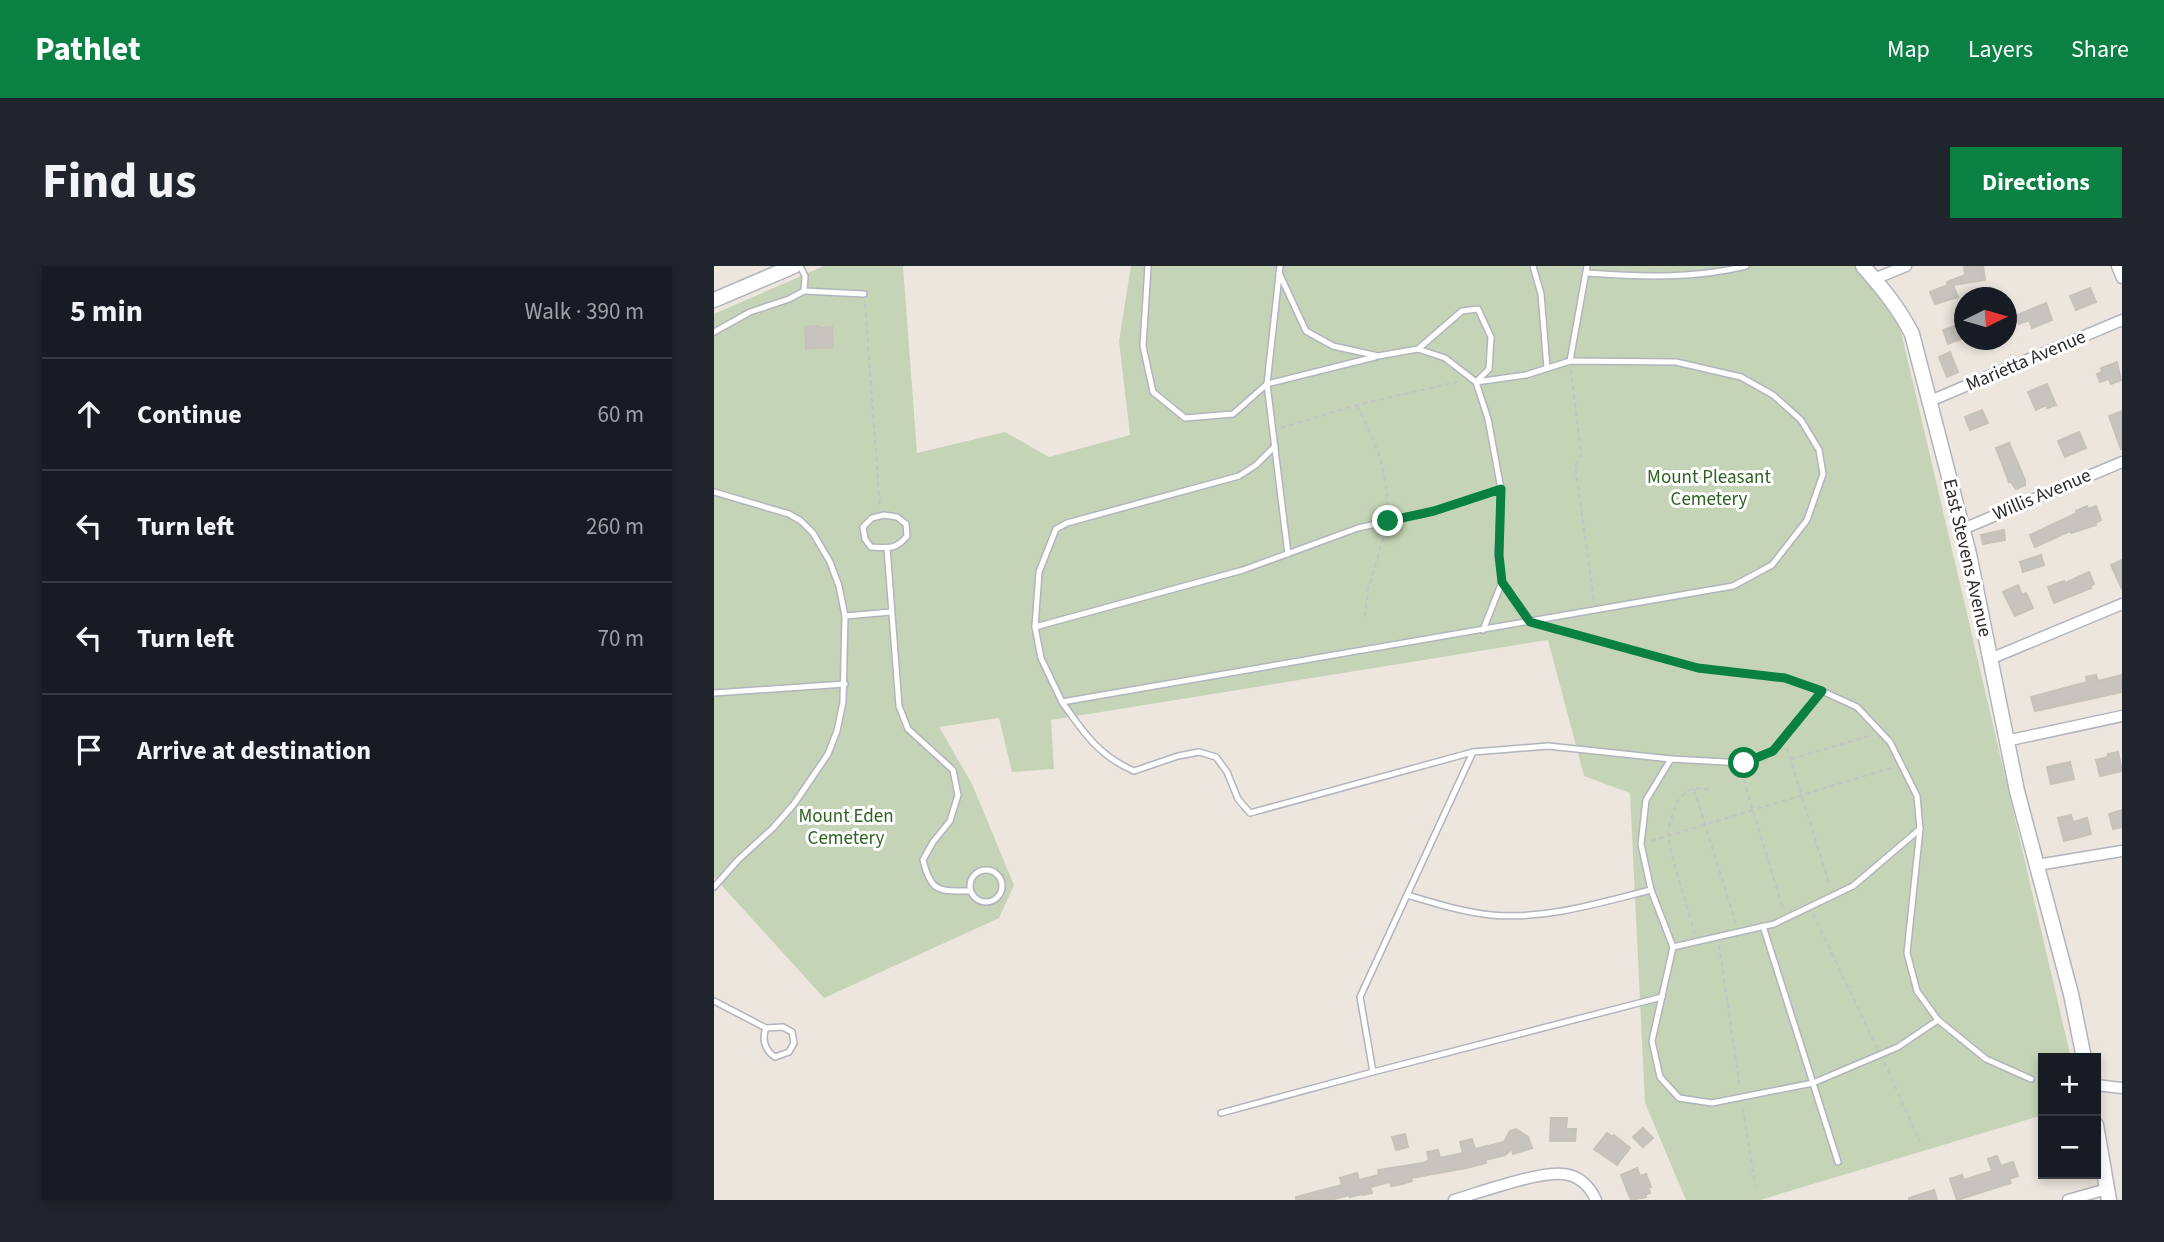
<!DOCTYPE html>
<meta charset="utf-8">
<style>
body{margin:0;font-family:"Source Sans 3",sans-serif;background:#20242c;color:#f1f3f6}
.controls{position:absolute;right:21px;bottom:21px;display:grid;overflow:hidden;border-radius:0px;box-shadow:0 4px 10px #0003}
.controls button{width:63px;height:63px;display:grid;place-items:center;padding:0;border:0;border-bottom:2px solid #363941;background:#171b24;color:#f1f3f6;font:35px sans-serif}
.compass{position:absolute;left:1240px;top:21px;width:63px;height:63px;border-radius:50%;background:#171b24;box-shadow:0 4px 10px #0003;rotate:85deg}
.stop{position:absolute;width:21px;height:21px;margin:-16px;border:5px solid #0b8043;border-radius:50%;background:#fff}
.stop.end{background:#0b8043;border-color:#fff;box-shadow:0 2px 7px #0008}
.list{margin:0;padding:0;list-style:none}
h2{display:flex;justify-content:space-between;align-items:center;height:91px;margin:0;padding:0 28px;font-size:30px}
h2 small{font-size:23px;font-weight:400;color:#9ea1a6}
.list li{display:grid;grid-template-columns:46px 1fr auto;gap:21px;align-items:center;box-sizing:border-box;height:112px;padding:0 28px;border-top:2px solid #363941}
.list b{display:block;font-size:26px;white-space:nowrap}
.list em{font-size:23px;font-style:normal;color:#9ea1a6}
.icon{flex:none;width:38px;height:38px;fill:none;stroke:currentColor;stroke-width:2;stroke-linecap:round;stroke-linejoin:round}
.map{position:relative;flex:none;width:1408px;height:934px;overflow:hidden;border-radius:0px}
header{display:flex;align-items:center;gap:42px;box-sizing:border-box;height:98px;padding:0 35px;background:#0b8043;color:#fff}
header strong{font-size:33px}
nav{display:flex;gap:38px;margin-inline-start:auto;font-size:24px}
.intro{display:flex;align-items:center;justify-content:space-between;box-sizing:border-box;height:168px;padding:0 42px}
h1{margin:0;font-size:49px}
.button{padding:18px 32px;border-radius:0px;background:#0b8043;color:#fff;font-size:24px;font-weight:700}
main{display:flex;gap:42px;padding:0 42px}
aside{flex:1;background:#171b24;border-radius:0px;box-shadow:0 4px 10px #0003}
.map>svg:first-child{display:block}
.cemetery{fill:#c5d4b7}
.building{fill:#c7c3be;stroke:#c7c2b8;stroke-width:2}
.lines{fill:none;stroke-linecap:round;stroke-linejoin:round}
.service-casing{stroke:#b2b4bd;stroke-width:8}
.minor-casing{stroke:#b2b4bd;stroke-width:13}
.tertiary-casing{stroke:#b2b4bd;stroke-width:17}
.path{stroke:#c4c4c4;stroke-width:2;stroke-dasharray:5 3.5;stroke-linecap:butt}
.service{stroke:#fff;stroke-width:5}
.minor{stroke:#fff;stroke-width:10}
.tertiary{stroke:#fff;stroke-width:14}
.route{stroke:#0b8043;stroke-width:9}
.labels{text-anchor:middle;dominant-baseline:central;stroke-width:6;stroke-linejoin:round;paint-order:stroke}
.street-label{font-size:19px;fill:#2b2b2b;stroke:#fff}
.park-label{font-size:19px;fill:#2e6221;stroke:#fff}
</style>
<header>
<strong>Pathlet</strong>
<nav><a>Map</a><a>Layers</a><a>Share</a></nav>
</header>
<div class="intro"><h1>Find us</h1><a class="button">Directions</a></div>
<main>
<aside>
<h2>5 min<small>Walk · 390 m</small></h2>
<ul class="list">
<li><svg class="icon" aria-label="ahead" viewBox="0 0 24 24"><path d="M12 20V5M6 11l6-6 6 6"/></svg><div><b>Continue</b></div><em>60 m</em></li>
<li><svg class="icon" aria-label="left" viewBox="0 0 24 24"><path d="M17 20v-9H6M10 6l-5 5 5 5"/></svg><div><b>Turn left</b></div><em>260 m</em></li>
<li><svg class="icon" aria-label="left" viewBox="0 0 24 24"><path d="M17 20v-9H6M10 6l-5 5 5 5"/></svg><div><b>Turn left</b></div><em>70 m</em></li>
<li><svg class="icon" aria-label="arrive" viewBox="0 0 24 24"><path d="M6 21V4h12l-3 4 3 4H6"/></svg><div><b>Arrive at destination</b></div></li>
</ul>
</aside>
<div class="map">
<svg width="1408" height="934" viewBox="0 0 1408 934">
<rect width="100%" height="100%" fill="#ece6df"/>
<path class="cemetery" d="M110 0H189L203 187 291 166 335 191 416 169 405 75 417 0H1143L1185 57 1357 792H1329V849L1046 934H972L931 837 916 527 870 510 834 374 337 454 340 503 298 506 285 452 225 461 258 518 300 619 285 652 110 732 0 611V48Z"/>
<g class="building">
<path d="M1250 0H1269L1271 14 1239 19 1244 31 1221 38 1216 26 1234 19 1233 16 1251 9Z"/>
<path d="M1376 22 1382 36 1362 44 1356 30Z"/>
<path d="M1332 37 1338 54 1318 62 1315 54 1305 58 1301 50Z"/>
<path d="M1246 58 1250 72 1234 78 1229 64Z"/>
<path d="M104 60V62L118 61 119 81 92 83 91 61Z"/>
<path d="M1236 86 1244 106 1233 111 1225 91Z"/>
<path d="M1403 96 1407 114 1397 118 1395 113 1386 116 1383 108 1388 106 1387 102Z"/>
<path d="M1333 118 1342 139 1333 142 1332 139 1322 144 1314 126Z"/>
<path d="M1268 144 1274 157 1256 164 1251 151Z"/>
<path d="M1408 145V183H1407L1395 150Z"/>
<path d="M1365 166 1372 182 1351 191 1344 175Z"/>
<path d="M1295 177 1311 214V219L1302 223 1296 215 1295 216 1282 182Z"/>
<path d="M1373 240 1374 243 1382 240 1387 254 1381 257 1382 259 1357 267 1356 265 1321 281 1316 269 1363 247 1362 245Z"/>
<path d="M1290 264 1291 274 1269 278 1267 269Z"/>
<path d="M1327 289 1330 299 1309 306 1306 296Z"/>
<path d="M1408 294V323L1397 299Z"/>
<path d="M1375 306 1380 318 1376 320 1377 322 1340 337 1334 321 1350 315 1351 317Z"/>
<path d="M1304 319 1308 329 1312 327 1319 342 1301 350 1289 326Z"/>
<path d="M1382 409 1384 415 1408 409V426L1321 445 1317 431 1373 416 1372 411Z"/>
<path d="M1404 486 1408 505 1386 510 1382 494 1394 491V488Z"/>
<path d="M1356 496 1360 513 1337 518 1333 501Z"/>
<path d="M1408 544V561L1399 563 1395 548Z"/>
<path d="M1357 549 1359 556 1373 552 1377 568 1350 575 1344 552Z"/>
<path d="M837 852H853L852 863H862L861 875H836Z"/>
<path d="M929 862 939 872 929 881 919 871Z"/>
<path d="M802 863 814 871 818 882 799 888 798 883 791 889 771 894 772 897 752 902 697 912 698 915 688 918 677 920 676 916 656 921 658 927 649 929 648 928 636 931V929L616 934H582V931L628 919 626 912 643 907 645 914 665 909 664 904 709 897 715 894 713 886 724 884 726 892 749 887 746 876 758 873 761 883 790 876 796 865Z"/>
<path d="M893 867 899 871 900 869 916 882 903 899 880 883Z"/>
<path d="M691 868 694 881 682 884 678 871Z"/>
<path d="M1283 890 1287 900 1299 896 1304 910 1295 913 1297 917 1243 934 1236 913 1248 909 1250 914 1278 905 1274 893Z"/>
<path d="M923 902 926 910 932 908 937 921 934 922 936 927 931 929 932 931 917 934 907 909Z"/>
<path d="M1220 924 1223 934H1195V932Z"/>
</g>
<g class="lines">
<g class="service-casing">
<g id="service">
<path d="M434 0 429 80 439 126 471 152 519 148 553 118 661 91"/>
<path d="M566 0 553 118 574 288"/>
<path d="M819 0 827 28 833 102"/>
<path d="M565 7 592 65 619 80 664 90 704 83 731 92 762 116 774 153 787 223 784 290 788 316 816 356 984 402 1071 412 1108 425 1143 441 1176 476 1203 530 1206 563 1193 687 1203 725 1224 754 1272 793 1317 813"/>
<path d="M873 7C926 11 980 13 1032 0"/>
<path d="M90 25 150 28"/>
<path d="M0 66 36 46 75 33 90 25 91 10 86 0"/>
<path d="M856 95 873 0"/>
<path d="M561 180 542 199 525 210 353 257 342 263 325 306 321 361 327 392 348 436 1019 320 1058 299 1093 254 1109 208 1105 184 1087 154 1059 129 1027 111 962 96 856 95 812 109 762 116 775 103 777 71 764 43 748 45 704 83"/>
<path d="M0 226 75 248 87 255 99 267 116 296 125 320 131 350 129 436 123 465 114 488 80 538 59 562 24 594 0 621"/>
<path d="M170 249 183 251 192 258 193 270C182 284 174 282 157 281L151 273 149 261 158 252Z"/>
<path d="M173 282 185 440 194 463 239 504 244 529 236 555 219 576 209 594C217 627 225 625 255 625"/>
<path d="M131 350 177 346"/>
<path d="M321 361 529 304 644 262 720 245 787 223"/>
<path d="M769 364 788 316"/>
<path d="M1108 425 1059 485 1030 497 957 493 932 534 927 578 937 624 959 681 938 775 946 811 965 832 998 837 1099 817 1184 781 1224 754"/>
<path d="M0 427 131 418"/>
<path d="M348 436C369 466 385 490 420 505L464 490 485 486 502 491 513 506 524 533 536 547 759 486"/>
<circle cx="272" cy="620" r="16"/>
<path d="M693 629C720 637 748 646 777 649 831 654 885 637 937 624"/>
<path d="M1049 660 1124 896"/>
<path d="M959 681 1060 658 1139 620 1206 563"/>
<path d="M948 731 659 806 646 731 759 486 834 480 957 493"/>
<path d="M0 735 52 762 69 761 78 766 80 777 75 786 61 791C52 785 47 774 52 762"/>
<path d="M507 847 659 806"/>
</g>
</g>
<g class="minor-casing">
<g id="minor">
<path d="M1403 0 1408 12"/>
<path d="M1160 13 1192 0"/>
<path d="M1216 135 1408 54"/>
<path d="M1249 263 1408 196"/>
<path d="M1276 393 1408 338"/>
<path d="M1292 475 1408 450"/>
<path d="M1323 599 1408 585"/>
<path d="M1382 819 1408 822"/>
<path d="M740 934C767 926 822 906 849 908 864 909 876 920 882 934"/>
<path d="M1354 934 1393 923"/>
</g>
</g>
<g class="tertiary-casing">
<g id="tertiary">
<path d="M1149 0C1168 22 1185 42 1198 68L1255 288 1303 525 1357 728 1370 792"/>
<path d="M0 34 80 0"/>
<path d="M1382 859 1395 934"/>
</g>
</g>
<g class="path">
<path d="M151 38 166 242"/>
<path d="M857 103 867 190 861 199 880 335"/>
<path d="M643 139C662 178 673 202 674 247"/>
<path d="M567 162 643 139 747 115"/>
<path d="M651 351 654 324 671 266"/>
<path d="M1073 482 1116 621"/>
<path d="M1077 493 1159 469"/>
<path d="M1027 505 1069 643"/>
<path d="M980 523 1022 658"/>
<path d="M937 575 1180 501"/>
<path d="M1099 648 1163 782"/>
<path d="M981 668 956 583 954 564 962 537 973 525 980 522 998 524"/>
<path d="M1005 679 1026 822"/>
<path d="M1170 796 1206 876"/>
<path d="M1029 842 1041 920"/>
</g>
<use href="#service" class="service"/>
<use href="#minor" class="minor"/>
<use href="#tertiary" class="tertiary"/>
</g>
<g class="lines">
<path class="route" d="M674 255 720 245 787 223 785 289 788 316 816 356 984 402 1071 412 1108 425 1059 485 1030 497"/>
</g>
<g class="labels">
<g class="street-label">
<text transform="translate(1312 95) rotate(-23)">Marietta Avenue</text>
<text transform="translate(1328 229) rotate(-23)">Willis Avenue</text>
<text transform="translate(1253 292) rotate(77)">East Stevens Avenue</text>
</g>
<g class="park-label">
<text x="995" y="211">Mount Pleasant<tspan x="995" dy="22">Cemetery</tspan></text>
<text x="132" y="550">Mount Eden<tspan x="132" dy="22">Cemetery</tspan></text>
</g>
</g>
</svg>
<div class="controls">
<button>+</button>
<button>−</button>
</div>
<svg class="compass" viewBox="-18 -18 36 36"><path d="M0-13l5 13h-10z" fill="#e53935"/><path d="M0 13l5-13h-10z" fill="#9ea1a6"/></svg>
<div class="stop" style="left:1030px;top:497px"></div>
<div class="stop end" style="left:674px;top:255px"></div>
</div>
</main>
